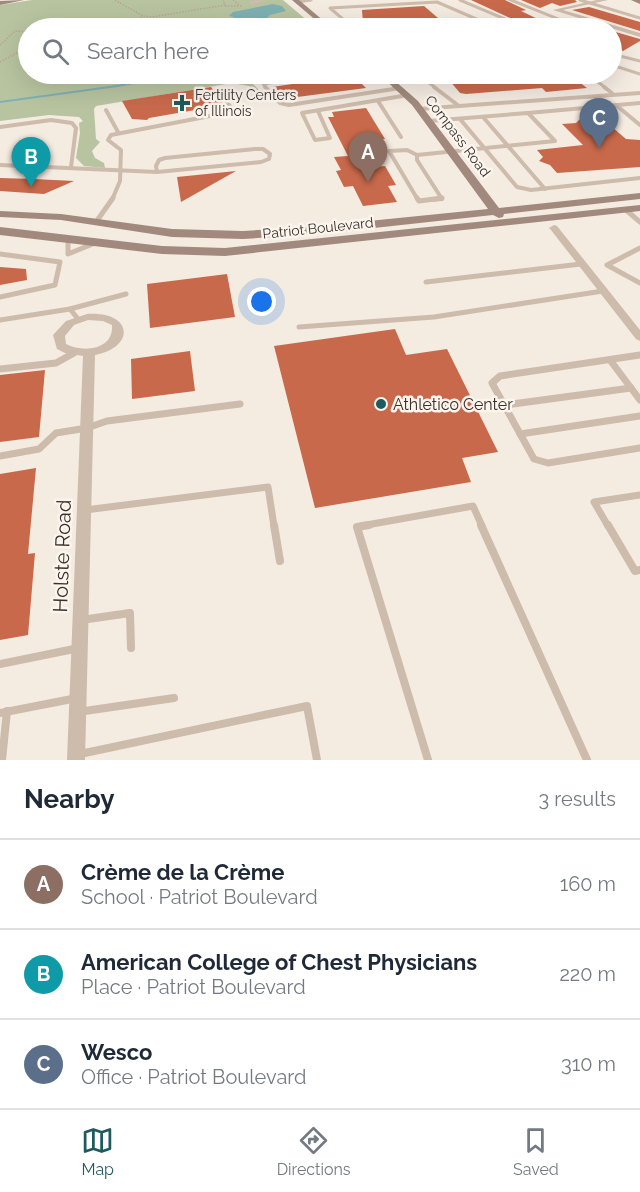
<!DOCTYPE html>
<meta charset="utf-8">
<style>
body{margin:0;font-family:Raleway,sans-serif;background:#f2f2f3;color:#1f2937}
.you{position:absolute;left:262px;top:302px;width:21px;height:21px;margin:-15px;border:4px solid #fff;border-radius:50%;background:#1a73e8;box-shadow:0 0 0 9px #1a73e833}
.badge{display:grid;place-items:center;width:39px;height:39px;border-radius:50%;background:#1f5a5e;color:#fff;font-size:20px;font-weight:700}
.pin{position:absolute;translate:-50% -50px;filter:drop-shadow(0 2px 3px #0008)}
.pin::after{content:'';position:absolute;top:32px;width:21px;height:18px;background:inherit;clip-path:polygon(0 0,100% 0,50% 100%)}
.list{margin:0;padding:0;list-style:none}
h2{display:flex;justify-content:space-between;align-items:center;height:78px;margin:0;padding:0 24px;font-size:26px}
h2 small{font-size:20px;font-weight:400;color:#747a83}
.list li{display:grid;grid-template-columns:39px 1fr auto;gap:18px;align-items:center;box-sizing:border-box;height:90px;padding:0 24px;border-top:2px solid #e0e1e3}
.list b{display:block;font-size:22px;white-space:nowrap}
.list p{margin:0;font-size:20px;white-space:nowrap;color:#747a83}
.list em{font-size:20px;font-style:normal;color:#747a83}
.icon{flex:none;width:33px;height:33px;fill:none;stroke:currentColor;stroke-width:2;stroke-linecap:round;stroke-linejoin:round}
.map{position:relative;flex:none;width:640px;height:760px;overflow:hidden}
.search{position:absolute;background:#fff;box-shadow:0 6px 24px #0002;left:18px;right:18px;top:18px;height:66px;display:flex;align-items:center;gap:15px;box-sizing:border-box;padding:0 21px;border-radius:33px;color:#747a83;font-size:22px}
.sheet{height:348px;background:#fff}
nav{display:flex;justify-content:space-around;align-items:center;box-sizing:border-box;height:84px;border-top:2px solid #e0e1e3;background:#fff;font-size:16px;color:#747a83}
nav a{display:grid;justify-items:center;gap:3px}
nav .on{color:#1f5a5e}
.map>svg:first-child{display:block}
.green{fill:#b8c4a0}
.water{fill:#7fb0b2}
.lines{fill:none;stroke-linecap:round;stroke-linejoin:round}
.stream{stroke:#7fb0b2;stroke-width:2}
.building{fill:#c8694b}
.path{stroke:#b9a596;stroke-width:1.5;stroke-dasharray:1.5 1.5;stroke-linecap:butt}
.lane-far4{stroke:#cdbbac;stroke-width:3}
.lane-far3{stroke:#cdbbac;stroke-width:4}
.lane-far2{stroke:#cdbbac;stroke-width:5}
.lane-far1{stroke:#cdbbac;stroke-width:7}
.lane{stroke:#cdbbac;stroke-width:8}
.street{fill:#cdbbac;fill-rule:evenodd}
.secondary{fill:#a18a7d;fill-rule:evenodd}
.poi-dot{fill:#1f5a5e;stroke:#fbf5ee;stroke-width:2}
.labels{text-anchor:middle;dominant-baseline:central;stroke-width:5;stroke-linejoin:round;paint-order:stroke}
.far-poi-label{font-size:14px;fill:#3b302b;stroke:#fbf5ee;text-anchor:start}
.far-street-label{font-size:14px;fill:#3b302b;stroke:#fbf5ee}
.poi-label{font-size:16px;fill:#3b302b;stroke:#fbf5ee;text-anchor:start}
.near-street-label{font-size:20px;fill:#3b302b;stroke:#fbf5ee}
</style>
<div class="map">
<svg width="640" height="760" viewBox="0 0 640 760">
<rect width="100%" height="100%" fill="#f4ebe1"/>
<path class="green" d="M32 0H283L316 28H28V74H288L253 78 252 83 262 93 260 96 249 86 232 83 96 106 94 109 96 139 100 142 92 151 95 158 104 163 105 168 84 166 76 158 80 133 79 123 83 121 79 117 49 115 0 121V5Z"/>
<path class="water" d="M273 4 282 6 286 11 270 15 266 19 234 21 231 20 234 17 229 16 233 12Z"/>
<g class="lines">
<path class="stream" d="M0 102 117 86 183 74"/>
</g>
<g class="building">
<path d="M471 0H505L526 10 521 11 544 22 535 25 532 28Z"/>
<path d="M521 0H575L577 2 560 6 552 3 540 8Z"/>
<path d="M424 6 438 18 363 23 362 10Z"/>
<path d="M589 7 640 22V31L572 10Z"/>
<path d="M577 20 605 28H549Z"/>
<path d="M612 31 640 39V41L623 51 612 48Z"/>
<path d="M444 74H569L587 88 546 92 542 88 466 94 460 93Z"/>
<path d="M353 75 366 88 282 99 272 87Z"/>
<path d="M211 87 224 105 149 118 147 120 132 119 122 101Z"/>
<path d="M366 108 385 139 359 141 374 167 385 166 396 185 388 186 397 202 363 206 353 186 344 187 336 171 341 170 334 157 348 156 328 117H334L332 112Z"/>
<path d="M580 119 591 122 605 121 626 139 640 140V167L557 173 550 165 539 161 543 157 537 150 583 145 562 124 576 123Z"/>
<path d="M236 171 181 202 177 177Z"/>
<path d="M0 178 34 179 74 181 44 194 0 191Z"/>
<path d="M0 267 26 269 27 280 0 285Z"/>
<path d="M227 274 235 317 150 328 147 284Z"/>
<path d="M395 329 406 355 447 349 498 452 462 458 471 482 315 508 274 346Z"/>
<path d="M190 351 195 391 132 399 131 359Z"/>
<path d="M45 370 39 437 0 442V375Z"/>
<path d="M36 468 28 554 35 553 28 635 0 640V474Z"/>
</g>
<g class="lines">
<g class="path">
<path d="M115 0 143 16 152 17 225 5 223 0"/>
<path d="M233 0 239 5"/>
<path d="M225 6H242"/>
<path d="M124 28 134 26V23L143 16"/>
<path d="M0 45 15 31 28 32"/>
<path d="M0 62 28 47"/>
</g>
<g class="lane-far4">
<path d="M460 0 526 28"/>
<path d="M580 0 640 18"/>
<path d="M297 2 311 0"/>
<path d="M251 3 262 0"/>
<path d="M475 19 352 27 330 8 437 2 497 28"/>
<path d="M338 28H353"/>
<path d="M536 28 563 21"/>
<path d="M612 54 640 61"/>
<path d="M612 65 640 74"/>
<path d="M417 74 436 88"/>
<path d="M587 74 606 88"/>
<path d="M267 88 263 84 330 74"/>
</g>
<g class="lane-far3">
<path d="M265 87 280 103 289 105 400 88"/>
<path d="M604 87 612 93"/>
<path d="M378 101 401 137"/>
<path d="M616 105 640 125"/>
<path d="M459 106 640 93"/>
<path d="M419 109 459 106 434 87"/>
<path d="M106 110 118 132"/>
<path d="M318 111 330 138 315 140 302 113 408 95"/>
<path d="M528 113 640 103"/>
<path d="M483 117 545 189"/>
<path d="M460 119 517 187 531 190 640 178"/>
<path d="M0 127 51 120 72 123 76 128 71 167"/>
<path d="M255 149H263L270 154 269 159 261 162 157 172 156 166 159 160 165 158Z"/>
<path d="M417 155V160L442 199 431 200"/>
<path d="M417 155 407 150 389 151 418 200"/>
<path d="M417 155 555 141 528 113 429 121"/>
<path d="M0 165 157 172"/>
<path d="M112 200 120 181 121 150 108 140 111 135 231 112 233 110 220 94"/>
</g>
<g class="lane-far2">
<path d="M417 198 419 201 442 198"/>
<path d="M626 210 640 222"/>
<path d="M96 222 113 198"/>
<path d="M68 239V254L95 243"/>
<path d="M640 248 607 265 640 283"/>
<path d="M0 254 60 262 55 285 0 297"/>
<path d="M426 282 581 264"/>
<path d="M70 309 126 294"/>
<path d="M0 320 70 309 78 319"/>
<path d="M299 327 434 317 603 291"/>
</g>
<g class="lane-far1">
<path d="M640 355 500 376 492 383 534 459 548 463 640 448"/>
<path d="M610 360 640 400"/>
<path d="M0 369 56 363 74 353"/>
<path d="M505 405 631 388"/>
<path d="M520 434 640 416"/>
<path d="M0 456 39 449 56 433 87 428 107 421 240 404"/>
<path d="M85 510 268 487 274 526"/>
<path d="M361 526 473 506 482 526"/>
<path d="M608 526 594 502 640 495"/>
</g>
<g class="lane">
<path d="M274 525 280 561"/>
<path d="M369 525 357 527 428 760"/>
<path d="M481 525 587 760"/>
<path d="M608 525 635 571 640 570"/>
<path d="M81 620 130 613 131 648"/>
<path d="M0 664 79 648"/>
<path d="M78 712 174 698"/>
<path d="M0 713 77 698"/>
<path d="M80 754 307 706 317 760"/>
<path d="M2 760 7 711"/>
</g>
<g class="street">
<path d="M507 0H515L567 21 562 22Z"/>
<path d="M597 0H608L563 10 640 33V37L553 10Z"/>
<path d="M554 225 557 226 640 330V341L636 339 551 230 549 228Z"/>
<path d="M87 314C133 311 136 347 95 355L85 760H67L83 356 65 353 57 349 53 335 66 321ZM88 320 103 321 112 325C114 350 83 353 66 344L65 336 74 325Z"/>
</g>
<g class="secondary">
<path d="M24 0 0 5V1Z"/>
<path d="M292 0H299L332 28H325Z"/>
<path d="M631 0H640V4Z"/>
<path d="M379 74H387L418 101 499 208 640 193V199L504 214 503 217 499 218 493 215 319 234 243 239 172 237 61 220 0 217V211L61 214 172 229 243 231 319 226 488 209 412 105Z"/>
<path d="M640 205V211L225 256 162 254 0 235V227L162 246 225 248Z"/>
</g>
</g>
<g class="poi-dot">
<path d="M179 94h6v6h6v6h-6v6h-6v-6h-6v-6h6z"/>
<circle cx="381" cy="404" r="6"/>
</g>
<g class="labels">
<g class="far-poi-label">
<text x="195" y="95">Fertility Centers<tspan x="195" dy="16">of Illinois</tspan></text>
</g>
<g class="far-street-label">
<text transform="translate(458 136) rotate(53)">Compass Road</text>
<text transform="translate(318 228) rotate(-6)">Patriot Boulevard</text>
</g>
<g class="poi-label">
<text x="393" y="404">Athletico Center</text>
</g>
<g class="near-street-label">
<text transform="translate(62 556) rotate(-88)">Holste Road</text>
</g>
</g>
</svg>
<div class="you"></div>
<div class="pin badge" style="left:368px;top:182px;background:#8d6e63">A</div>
<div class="pin badge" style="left:31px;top:187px;background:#0f9aa8">B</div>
<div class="pin badge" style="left:599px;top:148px;background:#5c6f8a">C</div>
<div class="search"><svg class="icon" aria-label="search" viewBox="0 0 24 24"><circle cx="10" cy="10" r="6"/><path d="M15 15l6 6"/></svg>Search here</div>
</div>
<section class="sheet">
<h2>Nearby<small>3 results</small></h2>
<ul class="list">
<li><span class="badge" style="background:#8d6e63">A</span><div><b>Crème de la Crème</b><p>School · Patriot Boulevard</p></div><em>160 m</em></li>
<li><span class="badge" style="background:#0f9aa8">B</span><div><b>American College of Chest Physicians</b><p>Place · Patriot Boulevard</p></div><em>220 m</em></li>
<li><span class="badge" style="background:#5c6f8a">C</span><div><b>Wesco</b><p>Office · Patriot Boulevard</p></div><em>310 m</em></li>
</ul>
</section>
<nav>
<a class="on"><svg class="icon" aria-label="map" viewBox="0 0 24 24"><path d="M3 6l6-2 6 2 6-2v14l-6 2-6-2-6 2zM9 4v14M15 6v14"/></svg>Map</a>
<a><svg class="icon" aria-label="directions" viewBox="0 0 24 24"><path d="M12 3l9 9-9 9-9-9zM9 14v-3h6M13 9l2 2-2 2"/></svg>Directions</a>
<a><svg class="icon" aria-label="saved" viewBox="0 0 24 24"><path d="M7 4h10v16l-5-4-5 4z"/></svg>Saved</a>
</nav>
